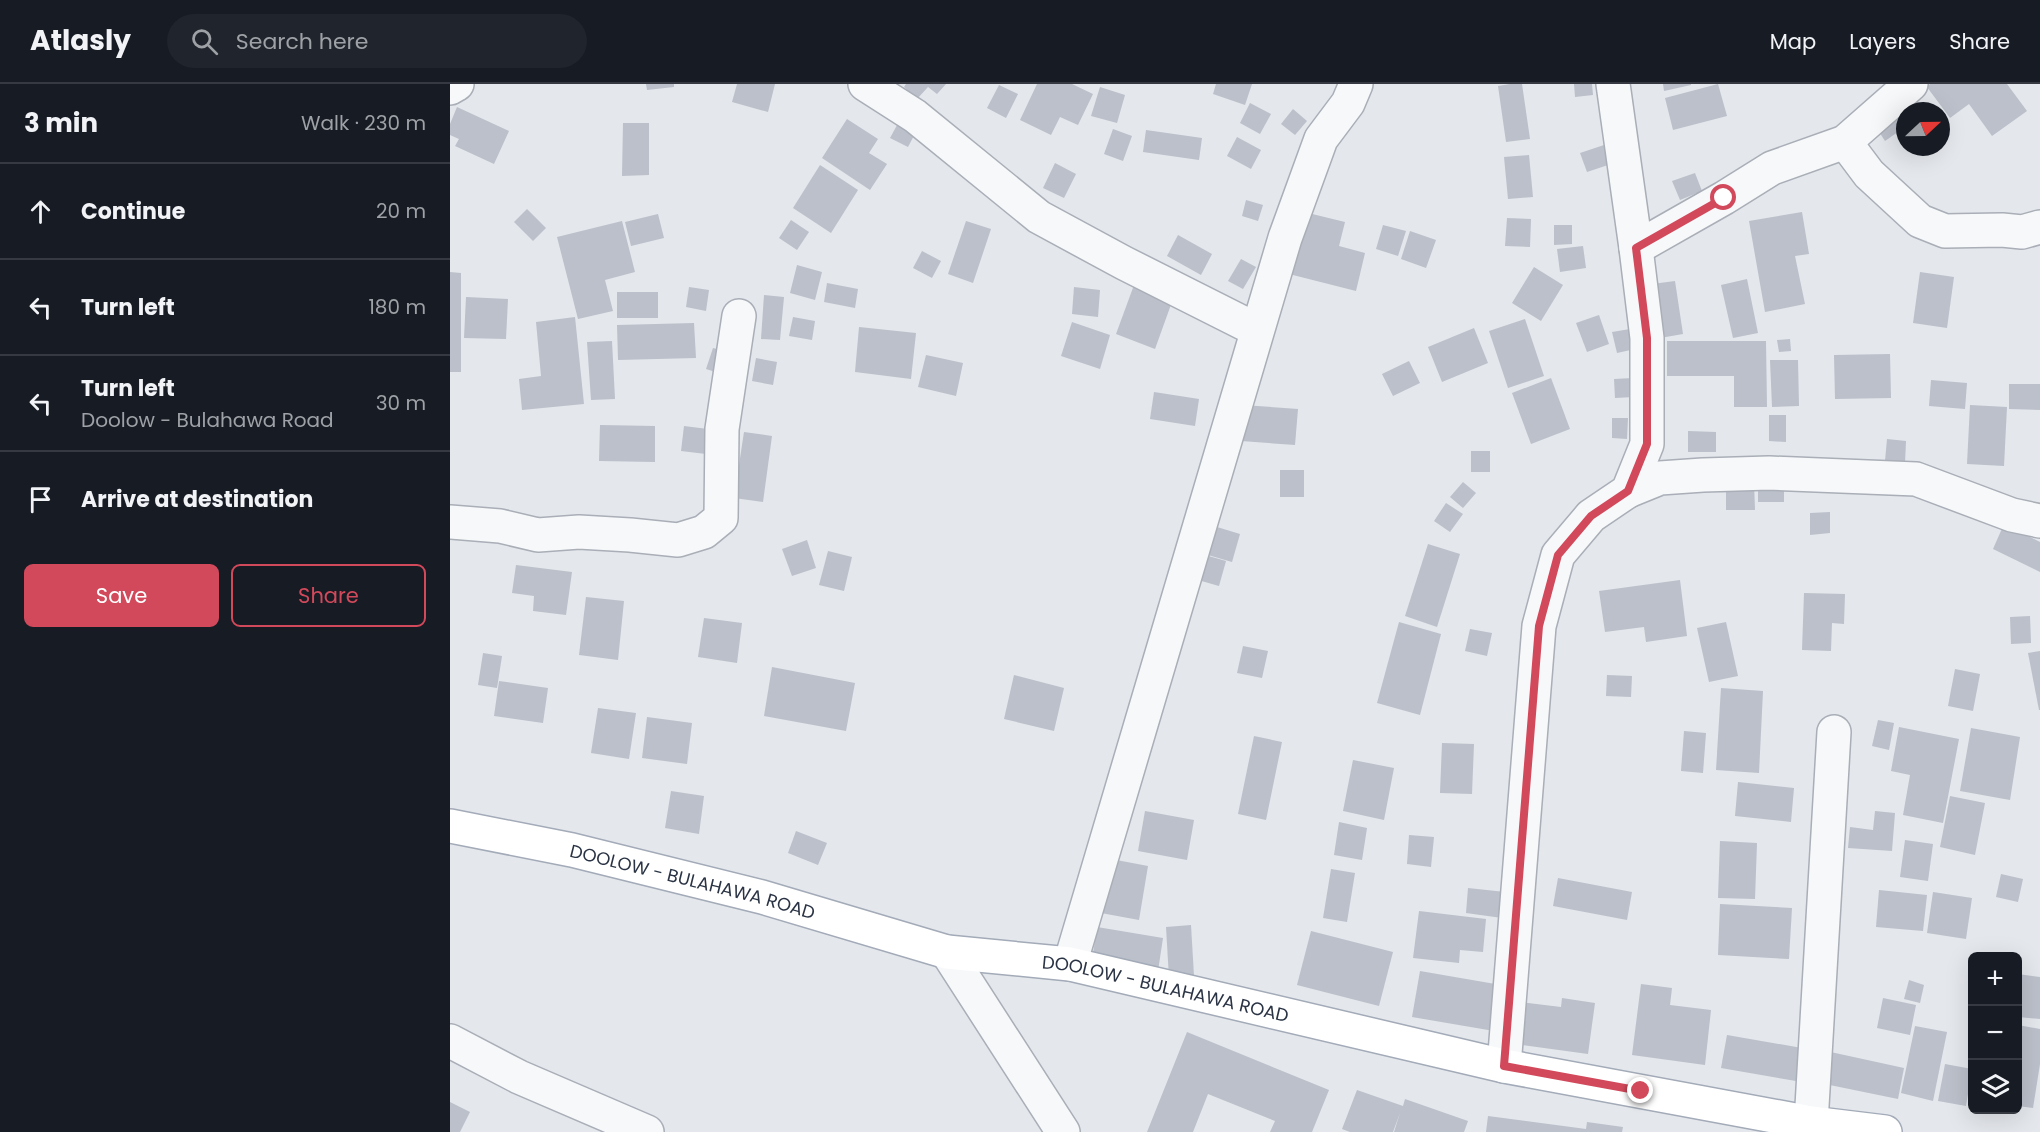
<!DOCTYPE html>
<meta charset="utf-8">
<style>
body{margin:0;font-family:Poppins,sans-serif;background:#20242c;color:#f1f3f6}
.controls{position:absolute;right:18px;bottom:18px;display:grid;overflow:hidden;border-radius:9px;box-shadow:0 6px 24px #0002}
.controls button{width:54px;height:54px;display:grid;place-items:center;padding:0;border:0;border-bottom:2px solid #363941;background:#171b24;color:#f1f3f6;font:30px sans-serif}
.compass{position:absolute;left:1446px;top:18px;width:54px;height:54px;border-radius:50%;background:#171b24;box-shadow:0 6px 24px #0002;rotate:68deg}
.stop{position:absolute;width:18px;height:18px;margin:-14px;border:4px solid #d1495b;border-radius:50%;background:#fff}
.stop.end{background:#d1495b;border-color:#fff;box-shadow:0 2px 6px #0008}
.list{margin:0;padding:0;list-style:none}
h2{display:flex;justify-content:space-between;align-items:center;height:78px;margin:0;padding:0 24px;font-size:26px}
h2 small{font-size:20px;font-weight:400;color:#9ea1a6}
.list li{display:grid;grid-template-columns:39px 1fr auto;gap:18px;align-items:center;box-sizing:border-box;height:96px;padding:0 24px;border-top:2px solid #363941}
.list b{display:block;font-size:22px;white-space:nowrap}
.list p{margin:0;font-size:20px;white-space:nowrap;color:#9ea1a6}
.list em{font-size:20px;font-style:normal;color:#9ea1a6}
.actions{display:flex;gap:12px;padding:18px 24px}
.actions a{flex:1;padding:14px 0;border:2px solid #d1495b;border-radius:9px;text-align:center;font-size:21px;color:#d1495b}
.actions .main{background:#d1495b;color:#fff}
.icon{flex:none;width:33px;height:33px;fill:none;stroke:currentColor;stroke-width:2;stroke-linecap:round;stroke-linejoin:round}
.map{position:relative;flex:none;width:1590px;height:1048px;overflow:hidden}
header{display:flex;align-items:center;gap:36px;box-sizing:border-box;height:84px;padding:0 30px;background:#171b24;border-bottom:2px solid #363941}
header strong{font-size:28px}
nav{display:flex;gap:33px;margin-inline-start:auto;font-size:21px}
.search{width:420px;height:54px;background:#20242c;display:flex;align-items:center;gap:15px;box-sizing:border-box;padding:0 21px;border-radius:33px;color:#9ea1a6;font-size:22px}
main{display:flex}
aside{flex:1;background:#171b24}
.map>svg:first-child{display:block}
.building{fill:#bbc0ca}
.lines{fill:none;stroke-linecap:round;stroke-linejoin:round}
.minor-casing{stroke:#a9aeb7;stroke-width:36}
.major-casing{stroke:#a3abb8;stroke-width:36}
.minor{stroke:#f7f8fa;stroke-width:33}
.major{stroke:#fff;stroke-width:33}
.route{stroke:#d1495b;stroke-width:8}
.labels{text-anchor:middle;dominant-baseline:central;stroke-width:5;stroke-linejoin:round;paint-order:stroke}
.street-label{font-size:18px;fill:#2b3445;stroke:#f4f6f9}
</style>
<header>
<strong>Atlasly</strong>
<div class="search"><svg class="icon" aria-label="search" viewBox="0 0 24 24"><circle cx="10" cy="10" r="6"/><path d="M15 15l6 6"/></svg>Search here</div>
<nav><a>Map</a><a>Layers</a><a>Share</a></nav>
</header>
<main>
<aside>
<h2>3 min<small>Walk · 230 m</small></h2>
<ul class="list">
<li><svg class="icon" aria-label="ahead" viewBox="0 0 24 24"><path d="M12 20V5M6 11l6-6 6 6"/></svg><div><b>Continue</b></div><em>20 m</em></li>
<li><svg class="icon" aria-label="left" viewBox="0 0 24 24"><path d="M17 20v-9H6M10 6l-5 5 5 5"/></svg><div><b>Turn left</b></div><em>180 m</em></li>
<li><svg class="icon" aria-label="left" viewBox="0 0 24 24"><path d="M17 20v-9H6M10 6l-5 5 5 5"/></svg><div><b>Turn left</b><p>Doolow - Bulahawa Road</p></div><em>30 m</em></li>
<li><svg class="icon" aria-label="arrive" viewBox="0 0 24 24"><path d="M6 21V4h12l-3 4 3 4H6"/></svg><div><b>Arrive at destination</b></div></li>
</ul>
<div class="actions"><a class="main">Save</a><a>Share</a></div>
</aside>
<div class="map">
<svg width="1590" height="1048" viewBox="0 0 1590 1048">
<rect width="100%" height="100%" fill="#e4e7ec"/>
<g class="building">
<path d="M196 0H224V3L197 6Z"/>
<path d="M287 0H325L318 28 282 18Z"/>
<path d="M456 0H496L487 10 478 3 467 15 454 3Z"/>
<path d="M587 0H622L643 10 628 41 610 33 601 51 570 36Z"/>
<path d="M766 0H802L795 21 763 10Z"/>
<path d="M1060 0H1072L1080 55 1056 58 1048 2Z"/>
<path d="M1124 0H1142L1143 11 1125 13Z"/>
<path d="M1213 0H1241V1L1214 7Z"/>
<path d="M1268 0 1277 32 1223 46 1215 14Z"/>
<path d="M1480 0H1557L1577 27 1542 52 1519 20 1500 34 1477 3Z"/>
<path d="M549 1 568 10 556 34 537 24Z"/>
<path d="M650 3 675 11 667 39 641 32Z"/>
<path d="M800 19 821 30 810 50 790 39Z"/>
<path d="M7 23 59 47 44 80 5 62 9 55 0 51V40Z"/>
<path d="M843 25 857 37 845 51 831 40Z"/>
<path d="M1446 30 1455 43 1435 57 1426 43Z"/>
<path d="M452 32 469 42 458 63 440 54Z"/>
<path d="M397 35 428 55 419 69 437 80 420 106 372 74Z"/>
<path d="M173 39H199V91L172 92Z"/>
<path d="M663 45 682 52 673 77 654 70Z"/>
<path d="M696 46 752 54 749 76 693 68Z"/>
<path d="M787 53 811 66 801 85 777 72Z"/>
<path d="M1154 61 1161 80 1137 88 1130 69Z"/>
<path d="M1079 71 1083 113 1058 115 1054 73Z"/>
<path d="M605 79 626 90 614 114 593 104Z"/>
<path d="M370 81 408 106 381 149 343 124Z"/>
<path d="M1245 89 1252 107 1230 116 1222 97Z"/>
<path d="M796 116 813 121 808 137 792 132Z"/>
<path d="M77 125 96 144 83 157 64 138Z"/>
<path d="M854 128 895 138 889 162 915 169 906 207 839 190Z"/>
<path d="M1352 128 1359 170 1345 172 1355 220 1315 228 1299 137Z"/>
<path d="M208 130 214 154 181 162 175 138Z"/>
<path d="M1057 134 1081 135 1080 163 1055 162Z"/>
<path d="M341 136 359 148 347 166 329 154Z"/>
<path d="M172 137 185 188 155 196 163 227 128 235 107 153Z"/>
<path d="M516 137 541 145 523 199 498 190Z"/>
<path d="M933 141 956 147 948 172 926 165Z"/>
<path d="M1104 141H1122V160L1104 161Z"/>
<path d="M960 147 986 156 976 184 951 175Z"/>
<path d="M728 151 762 170 751 191 717 172Z"/>
<path d="M1133 162 1136 184 1110 188 1107 165Z"/>
<path d="M472 167 491 177 482 194 463 184Z"/>
<path d="M791 175 806 183 793 205 778 197Z"/>
<path d="M347 181 372 188 365 216 340 209Z"/>
<path d="M1084 183 1113 201 1091 237 1062 219Z"/>
<path d="M0 188 11 189V288H0Z"/>
<path d="M1470 188 1504 193 1497 244 1463 239Z"/>
<path d="M1297 195 1308 249 1283 254 1271 201Z"/>
<path d="M1225 197 1233 250 1210 254 1202 200Z"/>
<path d="M377 199 408 205 405 224 374 218Z"/>
<path d="M684 201 723 215 705 265 666 250Z"/>
<path d="M239 203 259 206 256 227 236 223Z"/>
<path d="M624 203 650 206 648 233 622 230Z"/>
<rect x="167" y="208" width="41" height="26"/>
<path d="M314 211 334 213 330 256 311 255Z"/>
<path d="M16 213 58 215 56 255 14 254Z"/>
<path d="M1149 231 1159 260 1137 268 1126 239Z"/>
<path d="M125 233 134 320 72 326 69 295 91 292 86 238Z"/>
<path d="M343 233 365 237 362 256 339 252Z"/>
<path d="M1075 235 1094 292 1058 304 1039 247Z"/>
<path d="M622 238 660 251 650 285 611 272Z"/>
<path d="M244 239 246 274 168 276 167 241Z"/>
<path d="M409 243 466 249 461 295 405 288Z"/>
<path d="M1024 244 1038 279 992 298 978 263Z"/>
<path d="M1180 245 1185 265 1167 269 1162 248Z"/>
<path d="M1340 255 1341 267 1329 268 1327 256Z"/>
<path d="M162 257 165 315 141 316 137 258Z"/>
<path d="M1217 257H1316L1317 323H1284V292H1217Z"/>
<path d="M263 264 279 268 272 290 256 285Z"/>
<path d="M1440 270 1441 314 1385 315 1384 271Z"/>
<path d="M476 271 513 279 506 312 468 303Z"/>
<path d="M306 274 327 278 323 301 302 297Z"/>
<path d="M1320 276H1348L1349 322 1322 323Z"/>
<path d="M959 277 970 299 943 312 932 290Z"/>
<path d="M1101 294 1120 345 1081 360 1062 309Z"/>
<path d="M1183 294 1184 313 1165 314 1164 295Z"/>
<path d="M1481 296 1517 299 1515 325 1479 322Z"/>
<path d="M1559 300H1590V326L1559 325Z"/>
<path d="M704 308 749 315 745 342 700 335Z"/>
<path d="M793 321 848 325 845 361 791 357Z"/>
<path d="M1520 321 1557 323 1554 382 1517 380Z"/>
<path d="M1319 331H1336V358L1319 357Z"/>
<path d="M1162 334H1178L1177 355 1162 354Z"/>
<path d="M150 341 205 342V378L149 377Z"/>
<path d="M234 342 258 345 256 370 231 367Z"/>
<path d="M1238 347 1266 348V368H1238Z"/>
<path d="M294 348 322 352 313 418 284 414Z"/>
<path d="M1437 355 1456 357 1455 379 1435 377Z"/>
<rect x="1021" y="367" width="19" height="21"/>
<rect x="830" y="386" width="24" height="27"/>
<rect x="1308" y="395" width="26" height="23"/>
<path d="M1013 398 1026 409 1013 424 1000 413Z"/>
<path d="M1276 399H1304L1305 426H1276Z"/>
<path d="M996 419 1013 430 1000 448 984 437Z"/>
<path d="M1380 428V449L1360 451V429Z"/>
<path d="M1554 440 1590 458V488L1543 465Z"/>
<path d="M767 443 790 450 782 478 758 471Z"/>
<path d="M357 456 366 484 342 492 332 465Z"/>
<path d="M978 460 1010 470 987 543 955 532Z"/>
<path d="M378 467 402 473 394 507 369 501Z"/>
<path d="M755 471 776 477 769 502 748 496Z"/>
<path d="M66 481 122 488 116 531 83 527 84 512 62 509Z"/>
<path d="M1230 496 1237 552 1196 558 1194 543 1155 548 1149 507Z"/>
<path d="M1354 509 1395 510 1394 540 1382 539 1381 567 1352 566Z"/>
<path d="M136 513 174 517 168 576 129 571Z"/>
<path d="M1580 532 1581 559 1561 560 1560 533Z"/>
<path d="M254 534 292 539 287 579 248 573Z"/>
<path d="M949 538 991 550 970 631 927 619Z"/>
<path d="M1276 538 1288 592 1259 598 1247 544Z"/>
<path d="M1020 545 1042 549 1037 572 1015 567Z"/>
<path d="M793 562 818 567 812 594 787 589Z"/>
<path d="M1590 567V626H1589L1578 569Z"/>
<path d="M33 569 52 572 47 604 28 601Z"/>
<path d="M322 583 405 599 396 647 314 632Z"/>
<path d="M1505 585 1530 590 1523 627 1498 622Z"/>
<path d="M564 591 614 604 604 647 554 635Z"/>
<path d="M1157 591 1182 592 1181 613 1156 612Z"/>
<path d="M49 597 98 604 93 639 44 632Z"/>
<path d="M1271 604 1313 607 1309 689 1266 686Z"/>
<path d="M148 624 186 629 179 675 141 669Z"/>
<path d="M197 633 242 639 237 680 192 674Z"/>
<path d="M1428 636 1444 639 1439 666 1422 662Z"/>
<path d="M1449 643 1509 655 1493 739 1453 731 1460 691 1441 687Z"/>
<path d="M1521 644 1570 653 1560 716 1510 707Z"/>
<path d="M1234 647 1256 649 1253 689 1231 687Z"/>
<path d="M804 652 832 658 816 736 788 730Z"/>
<path d="M992 659 1024 660 1022 710 990 709Z"/>
<path d="M903 676 944 684 934 736 893 727Z"/>
<path d="M1288 698 1344 704 1341 738 1285 732Z"/>
<path d="M221 707 254 712 249 750 215 744Z"/>
<path d="M1500 712 1535 719 1525 771 1490 763Z"/>
<path d="M695 727 744 736 737 776 688 767Z"/>
<path d="M1425 727 1445 729 1442 767 1398 764 1400 743 1423 746Z"/>
<path d="M889 738 917 744 912 776 884 771Z"/>
<path d="M346 747 377 759 368 781 338 769Z"/>
<path d="M959 751 984 753 981 783 957 780Z"/>
<path d="M1455 756 1483 760 1478 797 1450 793Z"/>
<path d="M1270 757 1307 759 1305 815 1268 814Z"/>
<path d="M661 775 698 782 689 836 651 829Z"/>
<path d="M881 785 905 789 897 838 873 834Z"/>
<path d="M1551 790 1573 795 1568 818 1546 813Z"/>
<path d="M1108 794 1182 808 1177 836 1103 822Z"/>
<path d="M1018 804 1055 808 1052 834 1016 829Z"/>
<path d="M1429 806 1477 811 1473 847 1426 843Z"/>
<path d="M1483 808 1522 814 1516 855 1477 849Z"/>
<path d="M1270 820 1342 824 1339 875 1268 871Z"/>
<path d="M969 827 1036 835 1033 868 1010 866 1009 879 963 874Z"/>
<path d="M741 841 744 892 719 894 716 843Z"/>
<path d="M647 843 713 854 708 887 642 876Z"/>
<path d="M861 847 943 868 929 922 847 901Z"/>
<path d="M970 887 1051 901 1044 947 962 933Z"/>
<path d="M1568 890 1590 893V935L1568 933Z"/>
<path d="M1459 896 1474 901 1470 919 1454 915Z"/>
<path d="M1191 900 1222 904 1220 921 1261 926 1255 981 1182 971Z"/>
<path d="M1112 914 1145 919 1138 970 1065 960 1070 918 1111 923Z"/>
<path d="M1433 914 1466 921 1460 951 1427 944Z"/>
<path d="M1568 941 1590 945V980L1583 1024 1568 1022Z"/>
<path d="M1465 942 1497 948 1483 1017 1451 1009Z"/>
<path d="M737 948 879 1006 862 1048H820L825 1037 758 1010 743 1048H697Z"/>
<path d="M1277 951 1352 964 1346 997 1271 984Z"/>
<path d="M1376 967 1454 984 1448 1015 1370 999Z"/>
<path d="M1495 980 1522 985 1516 1022 1488 1017Z"/>
<path d="M907 1006 953 1022 955 1015 1018 1037 1014 1048H944L950 1029 943 1048H900L892 1045Z"/>
<path d="M0 1018 20 1028 10 1048H0Z"/>
<path d="M1038 1032 1136 1045 1137 1038 1173 1043 1172 1048H1036Z"/>
</g>
<g class="lines">
<g class="minor-casing">
<g id="minor">
<path d="M415 0 465 32 589 133 674 179 807 246"/>
<path d="M0 4 7 0"/>
<path d="M1395 58 1419 90 1470 137 1495 147 1552 146 1572 148 1590 143"/>
<path d="M1186 164 1274 114 1322 84 1395 58 1461 0"/>
<path d="M1178 407 1210 394 1253 391 1319 389 1466 395 1562 431 1590 437"/>
<path d="M0 438 50 442 88 451 129 448 180 451 228 456 254 448 271 434 272 345 289 232"/>
<path d="M497 868 613 1048"/>
<path d="M620 880 835 154 871 55 898 19 906 0"/>
<path d="M0 957 69 993 197 1048"/>
<path d="M1054 982 1089 542 1108 471 1141 432 1178 407 1197 360V254L1186 164 1163 0"/>
<path d="M1361 1039 1384 648"/>
</g>
</g>
<g class="major-casing">
<g id="major">
<path id="s1" d="M0 742 122 766 312 813 497 868 620 880 1054 982 1361 1039 1435 1048"/>
</g>
</g>
<use href="#minor" class="minor"/>
<use href="#major" class="major"/>
</g>
<g class="lines">
<path class="route" d="M1191 1007 1054 982 1089 542 1108 471 1141 432 1178 407 1197 360V254L1186 164 1274 114"/>
</g>
<g class="labels">
<g class="street-label">
<text stroke="none"><textPath href="#s1" startOffset="249">DOOLOW - BULAHAWA ROAD</textPath></text>
<text stroke="none"><textPath href="#s1" startOffset="735">DOOLOW - BULAHAWA ROAD</textPath></text>
</g>
</g>
</svg>
<div class="controls">
<button>+</button>
<button>−</button>
<button><svg class="icon" aria-label="layers" viewBox="0 0 24 24"><path d="M12 4l9 5-9 5-9-5zM3 14l9 5 9-5"/></svg></button>
</div>
<svg class="compass" viewBox="-18 -18 36 36"><path d="M0-13l5 13h-10z" fill="#e53935"/><path d="M0 13l5-13h-10z" fill="#9ea1a6"/></svg>
<div class="stop" style="left:1274px;top:114px"></div>
<div class="stop end" style="left:1191px;top:1007px"></div>
</div>
</main>
